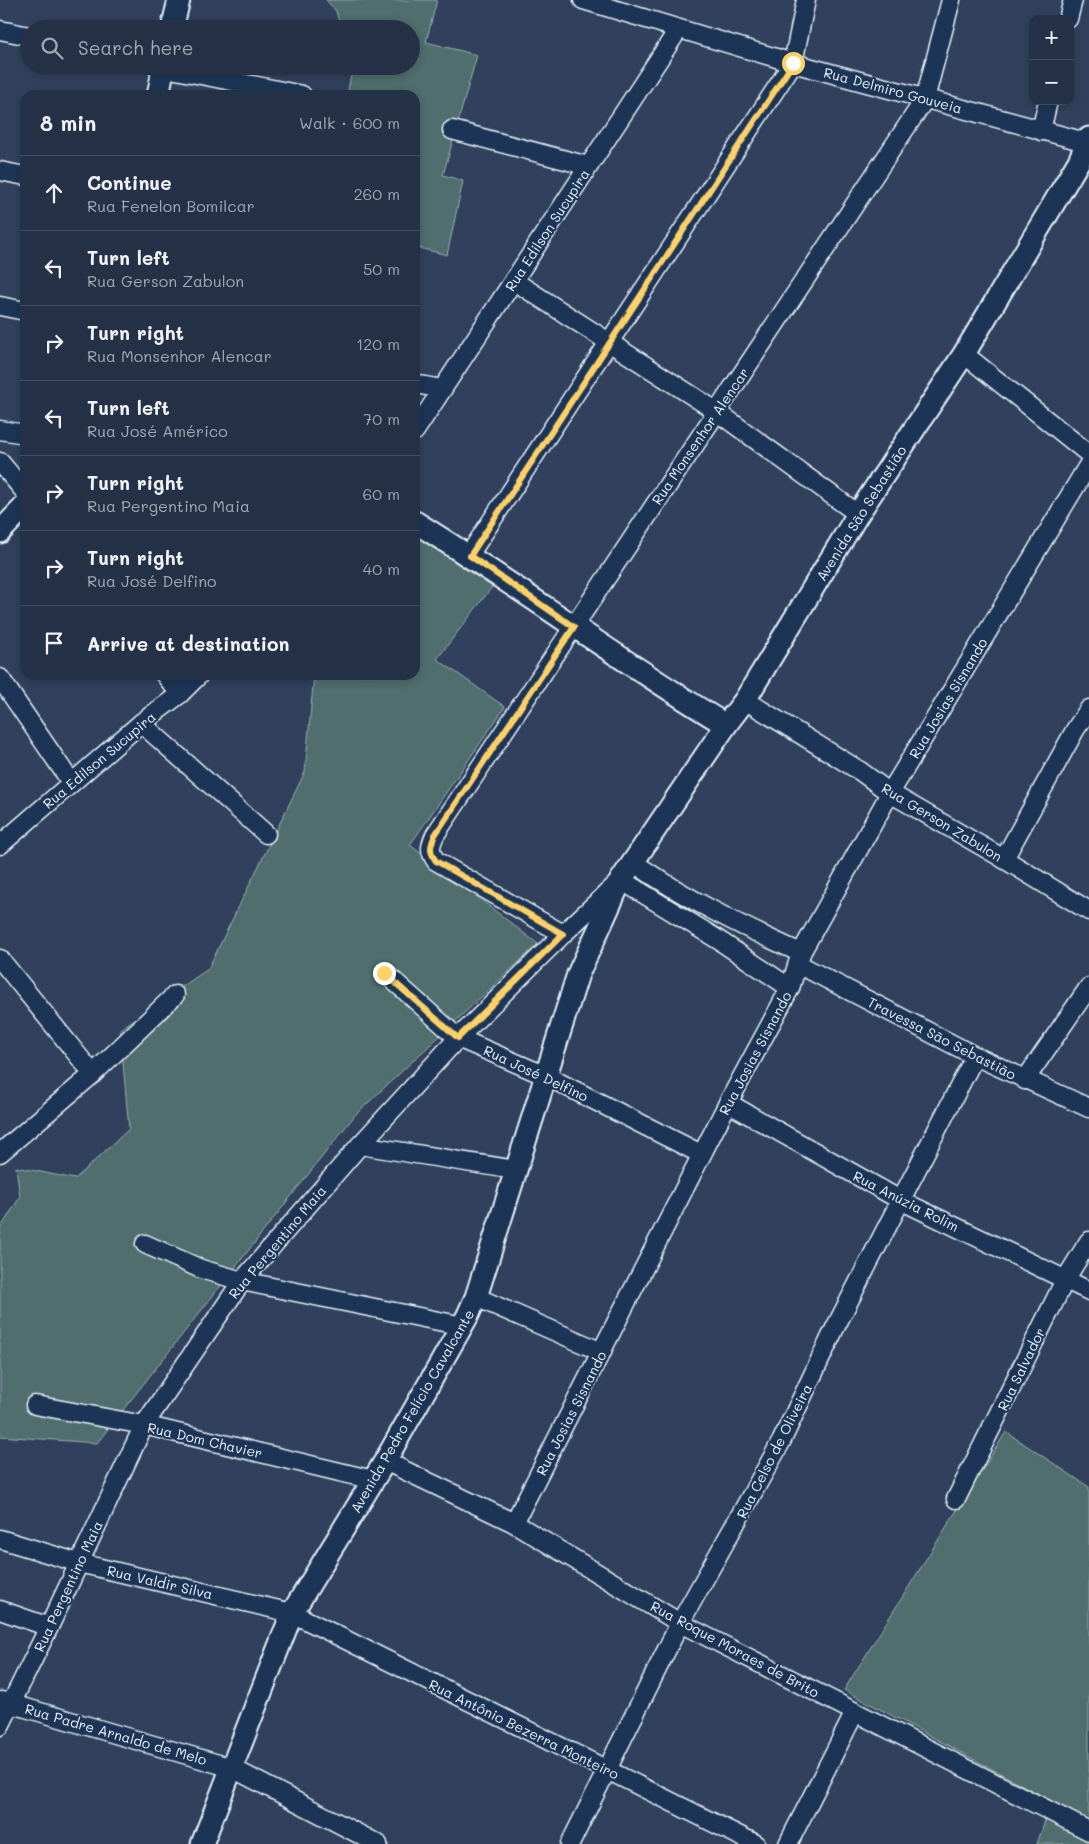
<!DOCTYPE html>
<meta charset="utf-8">
<style>
body{margin:0;font-family:Mali,sans-serif;background:#2d394d;color:#f1f3f6}
.controls{position:absolute;right:15px;top:15px;display:grid;overflow:hidden;border-radius:10px;box-shadow:0 2px 8px #0003}
.controls button{width:45px;height:45px;display:grid;place-items:center;padding:0;border:0;border-bottom:1px solid #424c5f;background:#253146;color:#f1f3f6;font:25px sans-serif}
.stop{position:absolute;width:15px;height:15px;margin:-11px;border:4px solid #ffd166;border-radius:50%;background:#fff}
.stop.end{background:#ffd166;border-color:#fff;box-shadow:0 1px 5px #0008}
.list{margin:0;padding:0;list-style:none}
h2{display:flex;justify-content:space-between;align-items:center;height:65px;margin:0;padding:0 20px;font-size:21px}
h2 small{font-size:16px;font-weight:400;color:#a3a9b3}
.list li{display:grid;grid-template-columns:32px 1fr auto;gap:15px;align-items:center;box-sizing:border-box;height:75px;padding:0 20px;border-top:1px solid #424c5f}
.list b{display:block;font-size:19px;white-space:nowrap}
.list p{margin:0;font-size:16px;white-space:nowrap;color:#a3a9b3}
.list em{font-size:16px;font-style:normal;color:#a3a9b3}
.icon{flex:none;width:28px;height:28px;fill:none;stroke:currentColor;stroke-width:2;stroke-linecap:round;stroke-linejoin:round}
.map{position:relative;flex:none;width:1089px;height:1844px;overflow:hidden}
.search{position:absolute;background:#253146;box-shadow:0 2px 8px #0003;left:20px;top:20px;width:400px;height:55px;display:flex;align-items:center;gap:12px;box-sizing:border-box;padding:0 18px;border-radius:28px;color:#a3a9b3;font-size:19px}
.panel{position:absolute;background:#253146;box-shadow:0 2px 8px #0003;left:20px;top:90px;width:400px;height:590px;border-radius:15px}
.map>svg:first-child{display:block}
.green{fill:#506e6d;stroke:#9cb0b2}
.lines{fill:none;stroke-linecap:round;stroke-linejoin:round}
.minor-casing{stroke:#e8f1f8;stroke-width:21}
.tertiary-casing{stroke:#e8f1f8;stroke-width:25}
.minor{stroke:#1d3557;stroke-width:18}
.tertiary{stroke:#1d3557;stroke-width:21}
.route{stroke:#ffd166;stroke-width:6}
.labels{text-anchor:middle;dominant-baseline:central;stroke-width:4;stroke-linejoin:round;paint-order:stroke}
.street-label{font-size:14px;fill:#e8f1f8;stroke:#1d3557}
</style>
<div class="map">
<svg width="1089" height="1844" viewBox="0 0 1089 1844">
<rect width="100%" height="100%" fill="#31415d"/>
<filter id="ink" filterUnits="userSpaceOnUse"><feTurbulence type="fractalNoise" baseFrequency=".02" numOctaves="2"/><feDisplacementMap in="SourceGraphic" scale="10" xChannelSelector="R" yChannelSelector="G"/><feConvolveMatrix kernelMatrix="1 2 1 2 8 2 1 2 1" color-interpolation-filters="sRGB"/></filter>
<g filter="url(#ink)">
<g class="green">
<path d="M326 0H437L426 42 477 55 443 175 463 181 447 255 415 247V95H367L348 90 353 66H411V29H341L336 11Z"/>
<path d="M415 535 492 587 437 659 505 707 410 845 538 944 355 1115 97 1443 0 1436V1229L20 1197 16 1167 75 1179 129 1129 120 1029 208 969 305 772 314 675H415Z"/>
<path d="M1006 1432 1089 1487V1844H1037L1052 1801 844 1690Z"/>
</g>
<g class="lines">
<g class="minor-casing">
<g id="minor">
<path d="M583 0 793 63 1089 143"/>
<path d="M1068 19 1073 0"/>
<path d="M0 30 29 36"/>
<path d="M156 66 302 95"/>
<path d="M452 130 588 166"/>
<path d="M1041 131 1048 101"/>
<path d="M0 171 25 176"/>
<path d="M514 281 716 411 858 514"/>
<path d="M0 306 25 311"/>
<path d="M964 354 1089 454"/>
<path d="M415 384 442 389"/>
<path d="M0 430 25 434"/>
<path d="M415 431 678 30"/>
<path d="M0 462 25 492"/>
<path d="M469 555 793 63 806 0"/>
<path d="M165 675 180 694"/>
<path d="M0 678 71 782"/>
<path d="M745 700 860 771 890 793 1004 859 1089 911"/>
<path d="M141 723 266 834"/>
<path d="M0 845 141 723 180 694 199 675"/>
<path d="M1004 859 1075 730 1089 709"/>
<path d="M634 863C688 900 741 926 801 953"/>
<path d="M563 934 436 861C429 851 430 846 435 835L925 99 951 0"/>
<path d="M0 959 93 1074"/>
<path d="M798 964 975 1056 1089 1108"/>
<path d="M385 973 458 1038 546 1076 701 1154"/>
<path d="M1025 1080 1089 987"/>
<path d="M728 1103 902 1201 1089 1291"/>
<path d="M360 1145 516 1170"/>
<path d="M0 1153 93 1074 175 995"/>
<path d="M145 1244 201 1269 242 1281 463 1326"/>
<path d="M476 1297 602 1352"/>
<path d="M35 1405 144 1425 373 1480"/>
<path d="M385 1461 514 1523 680 1623 1089 1831"/>
<path d="M956 1499 1065 1280 1089 1241"/>
<path d="M514 1523 728 1103 790 988 801 953 890 793 1089 464"/>
<path d="M0 1539 79 1563 292 1613 756 1844"/>
<path d="M0 1610 49 1627"/>
<path d="M2 1701 232 1768 378 1844"/>
<path d="M0 1726 49 1627 144 1425 242 1281 360 1145 458 1038 563 934 621 880 717 939 790 988"/>
<path d="M570 1844 680 1623 781 1442 835 1328 975 1056"/>
<path d="M788 1844 855 1712"/>
</g>
</g>
<g class="tertiary-casing">
<g id="tertiary">
<path d="M172 29 179 0"/>
<path d="M158 95 164 66"/>
<path d="M415 522C520 587 620 661 726 725"/>
<path d="M0 532 25 506"/>
<path d="M202 1844 292 1613 385 1461 467 1317 476 1297 578 974 603 920 621 880 726 725 745 700 858 514 964 354 1079 161 1089 138"/>
</g>
</g>
<use href="#minor" class="minor"/>
<use href="#tertiary" class="tertiary"/>
</g>
</g>
<g class="lines" filter="url(#ink)">
<path class="route" d="M384 973 458 1038 563 934 436 861C429 851 430 846 435 835L574 627 470 556 793 63"/>
</g>
<g class="labels">
<g class="street-label">
<text transform="translate(893 90) rotate(15)">Rua Delmiro Gouveia</text>
<text transform="translate(547 230) rotate(-57)">Rua Edilson Sucupira</text>
<text transform="translate(700 436) rotate(-56)">Rua Monsenhor Alencar</text>
<text transform="translate(861 513) rotate(-58)">Avenida São Sebastião</text>
<text transform="translate(948 698) rotate(-59)">Rua Josias Sisnando</text>
<text transform="translate(99 760) rotate(-40)">Rua Edilson Sucupira</text>
<text transform="translate(942 822) rotate(31)">Rua Gerson Zabulon</text>
<text transform="translate(942 1038) rotate(27)">Travessa São Sebastião</text>
<text transform="translate(755 1053) rotate(-62)">Rua Josias Sisnando</text>
<text transform="translate(536 1073) rotate(25)">Rua José Delfino</text>
<text transform="translate(906 1201) rotate(27)">Rua Anúzia Rolim</text>
<text transform="translate(277 1242) rotate(-50)">Rua Pergentino Maia</text>
<text transform="translate(1021 1369) rotate(-64)">Rua Salvador</text>
<text transform="translate(412 1411) rotate(-60)">Avenida Pedro Felício Cavalcante</text>
<text transform="translate(571 1413) rotate(-63)">Rua Josias Sisnando</text>
<text transform="translate(205 1440) rotate(13)">Rua Dom Chavier</text>
<text transform="translate(774 1451) rotate(-63)">Rua Celso de Oliveira</text>
<text transform="translate(160 1582) rotate(13)">Rua Valdir Silva</text>
<text transform="translate(68 1586) rotate(-65)">Rua Pergentino Maia</text>
<text transform="translate(735 1649) rotate(28)">Rua Roque Moraes de Brito</text>
<text transform="translate(524 1729) rotate(26)">Rua Antônio Bezerra Monteiro</text>
<text transform="translate(116 1734) rotate(16)">Rua Padre Arnaldo de Melo</text>
</g>
</g>
</svg>
<div class="controls">
<button>+</button>
<button>−</button>
</div>
<div class="stop" style="left:793px;top:63px"></div>
<div class="stop end" style="left:384px;top:973px"></div>
<div class="search"><svg class="icon" aria-label="search" viewBox="0 0 24 24"><circle cx="10" cy="10" r="6"/><path d="M15 15l6 6"/></svg>Search here</div>
<section class="panel">
<h2>8 min<small>Walk · 600 m</small></h2>
<ul class="list">
<li><svg class="icon" aria-label="ahead" viewBox="0 0 24 24"><path d="M12 20V5M6 11l6-6 6 6"/></svg><div><b>Continue</b><p>Rua Fenelon Bomilcar</p></div><em>260 m</em></li>
<li><svg class="icon" aria-label="left" viewBox="0 0 24 24"><path d="M17 20v-9H6M10 6l-5 5 5 5"/></svg><div><b>Turn left</b><p>Rua Gerson Zabulon</p></div><em>50 m</em></li>
<li><svg class="icon" aria-label="right" viewBox="0 0 24 24"><path d="M7 20v-9h11M14 6l5 5-5 5"/></svg><div><b>Turn right</b><p>Rua Monsenhor Alencar</p></div><em>120 m</em></li>
<li><svg class="icon" aria-label="left" viewBox="0 0 24 24"><path d="M17 20v-9H6M10 6l-5 5 5 5"/></svg><div><b>Turn left</b><p>Rua José Américo</p></div><em>70 m</em></li>
<li><svg class="icon" aria-label="right" viewBox="0 0 24 24"><path d="M7 20v-9h11M14 6l5 5-5 5"/></svg><div><b>Turn right</b><p>Rua Pergentino Maia</p></div><em>60 m</em></li>
<li><svg class="icon" aria-label="right" viewBox="0 0 24 24"><path d="M7 20v-9h11M14 6l5 5-5 5"/></svg><div><b>Turn right</b><p>Rua José Delfino</p></div><em>40 m</em></li>
<li><svg class="icon" aria-label="arrive" viewBox="0 0 24 24"><path d="M6 21V4h12l-3 4 3 4H6"/></svg><div><b>Arrive at destination</b></div></li>
</ul>
</section>
</div>
